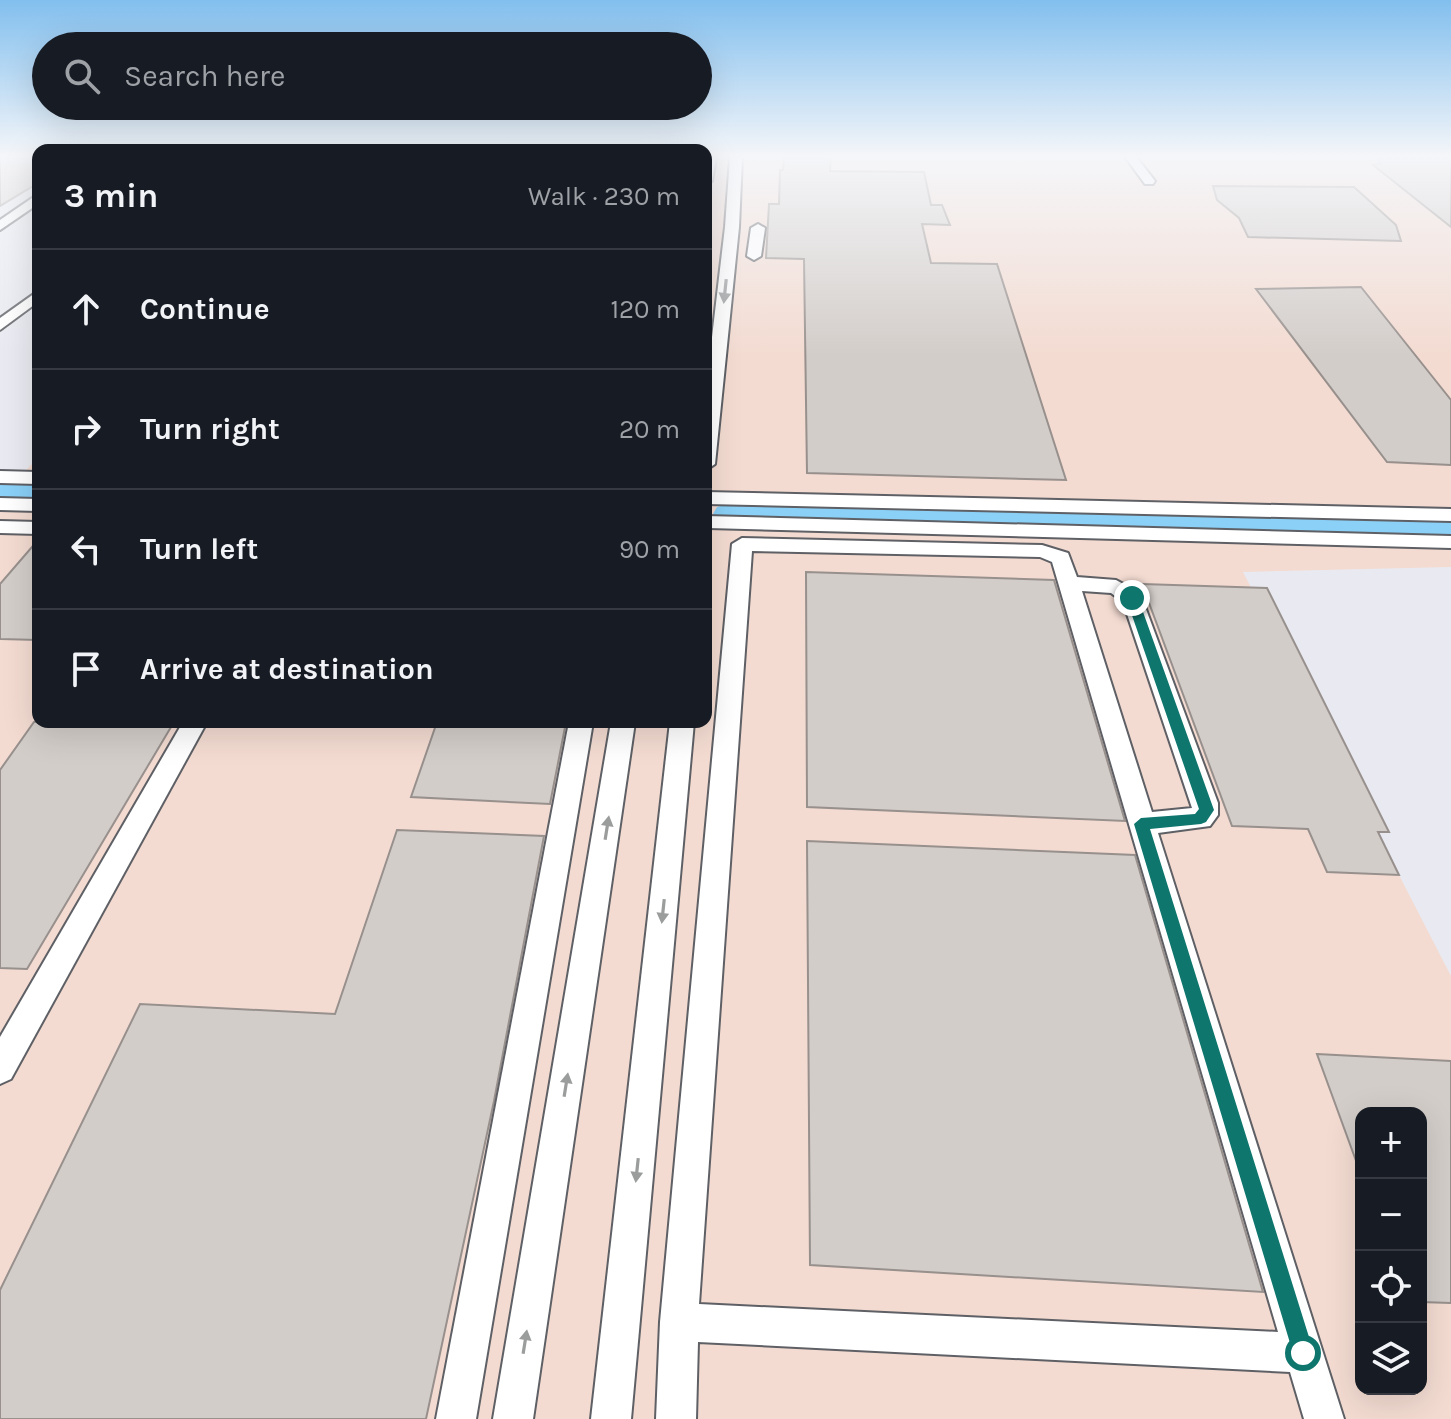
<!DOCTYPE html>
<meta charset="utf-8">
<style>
body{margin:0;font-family:Karla,sans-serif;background:#242831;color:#f1f3f6}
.controls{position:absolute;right:24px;bottom:24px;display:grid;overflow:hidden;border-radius:16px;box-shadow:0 8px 32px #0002}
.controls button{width:72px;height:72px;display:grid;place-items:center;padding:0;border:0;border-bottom:2px solid #363941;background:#171b24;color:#f1f3f6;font:40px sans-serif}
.stop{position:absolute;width:24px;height:24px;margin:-18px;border:6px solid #0f766e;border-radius:50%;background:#fff}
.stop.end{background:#0f766e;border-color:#fff;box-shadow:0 2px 8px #0008}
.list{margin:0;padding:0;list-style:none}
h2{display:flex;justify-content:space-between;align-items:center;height:104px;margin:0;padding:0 32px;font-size:34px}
h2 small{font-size:26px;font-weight:400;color:#9ea1a6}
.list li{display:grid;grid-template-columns:52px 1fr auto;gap:24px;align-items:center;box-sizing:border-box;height:120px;padding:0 32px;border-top:2px solid #363941}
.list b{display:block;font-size:30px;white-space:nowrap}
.list em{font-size:26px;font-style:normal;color:#9ea1a6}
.icon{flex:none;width:44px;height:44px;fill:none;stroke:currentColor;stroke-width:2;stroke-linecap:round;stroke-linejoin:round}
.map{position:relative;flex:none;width:1451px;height:1419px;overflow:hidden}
.search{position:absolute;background:#171b24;box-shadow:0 8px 32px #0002;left:32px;top:32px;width:680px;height:88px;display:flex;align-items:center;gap:20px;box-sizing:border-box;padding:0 28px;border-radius:44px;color:#9ea1a6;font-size:30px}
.panel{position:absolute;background:#171b24;box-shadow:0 8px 32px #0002;left:32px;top:144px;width:680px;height:584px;border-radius:16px}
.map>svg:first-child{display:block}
.industrial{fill:#f3dbd1;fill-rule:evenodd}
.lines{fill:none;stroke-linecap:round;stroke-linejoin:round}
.river{fill:#8ad0f7;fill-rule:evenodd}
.building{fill:#d3cdc9;stroke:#97908d;stroke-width:2}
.minor-casing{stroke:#5e6065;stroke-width:4}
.minor{fill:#fff;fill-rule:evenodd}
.oneway{fill:#9b9c9c}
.route{fill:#0f766e}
</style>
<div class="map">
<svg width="1451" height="1419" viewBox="0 0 1451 1419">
<rect width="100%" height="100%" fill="#e9eaf1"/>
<path class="industrial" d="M706 158H1451V567L1243 572 1451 976V1419H0V496L38 458V722H706ZM1361 1113H1421V1389H1361Z"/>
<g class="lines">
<g class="river">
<path d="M0 481 38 482V502L0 501Z"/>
<path d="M729 504 1451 521V541L729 524 717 521 713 514 717 507Z"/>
</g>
</g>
<g class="building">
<path d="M0 158H38V183L0 206Z"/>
<path d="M784 158H831L830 171 924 172 931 205H942L950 225 922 224 931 263 997 264 1066 480 807 473 804 259 766 258 769 204H779L780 170H783Z"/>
<path d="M1378 158H1451V227L1373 165 1381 163Z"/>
<path d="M1213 186 1354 187 1396 225 1401 241 1248 237 1239 218 1217 200Z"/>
<path d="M1361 287 1451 400V465L1387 462 1256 289Z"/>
<path d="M38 540V640L0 639V584Z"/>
<path d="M806 572 1054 580 1125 821 807 807Z"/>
<path d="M1142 584 1267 588 1389 832H1378L1399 875 1327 872 1308 829 1232 826Z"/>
<path d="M34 722H174L27 969 0 968V770Z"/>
<path d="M437 722H566L550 804 411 797Z"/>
<path d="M397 830 544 836 494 1101 426 1419H0V1290L140 1004 335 1014Z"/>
<path d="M807 841 1135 855 1263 1292 810 1265Z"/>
<path d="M1317 1054 1451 1061V1303L1421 1302V1113H1361L1359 1169Z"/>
</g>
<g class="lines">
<g class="minor-casing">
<g id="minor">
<path d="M706 158H716L712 181 706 185Z"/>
<path d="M730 158H742L739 227 715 464 706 470V388L725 227Z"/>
<path d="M1126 158H1137L1155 181 1153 184H1145Z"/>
<path d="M38 194V204L0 230V220Z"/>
<path d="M758 224 765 228 761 256 754 260 747 256 751 228Z"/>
<path d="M38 291V302L0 330V318Z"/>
<path d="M0 471 38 472V484L0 483Z"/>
<path d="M706 492 1451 509V521L706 504Z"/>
<path d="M0 498 38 499V511L0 510Z"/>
<path d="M706 516 1451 536V548L708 528Z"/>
<path d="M0 521 38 522V534L0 533Z"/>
<path d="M742 538 1042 545 1068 553 1077 577 1116 580 1140 593 1218 803V815L1210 826 1158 833 1344 1419H1304L1290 1372 698 1342 696 1419H656L660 1322 732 544ZM752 551 1040 557 1052 562 1278 1332 699 1304ZM1082 591 1111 593 1123 602 1192 808 1152 812Z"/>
<path d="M183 722H207L11 1079 0 1084V1037Z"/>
<path d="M569 722H593L476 1419H436Z"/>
<path d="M611 722H635L533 1419H493Z"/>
<path d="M670 722H694L631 1419H591Z"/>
</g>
</g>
<use href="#minor" class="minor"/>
</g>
<defs><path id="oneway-solid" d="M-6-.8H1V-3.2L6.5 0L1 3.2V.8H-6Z" transform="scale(2)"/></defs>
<g class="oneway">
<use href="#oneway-solid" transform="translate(725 291) rotate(96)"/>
<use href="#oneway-solid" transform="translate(607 828) rotate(-81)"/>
<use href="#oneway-solid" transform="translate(663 911) rotate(96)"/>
<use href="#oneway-solid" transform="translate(566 1085) rotate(-81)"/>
<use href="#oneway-solid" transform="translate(637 1170) rotate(96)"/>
<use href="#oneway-solid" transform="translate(525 1342) rotate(-81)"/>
</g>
<linearGradient id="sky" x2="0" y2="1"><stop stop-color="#82bfee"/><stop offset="0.44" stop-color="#f5f6f9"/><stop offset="1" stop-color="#f5f6f9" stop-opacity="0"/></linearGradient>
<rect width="1451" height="356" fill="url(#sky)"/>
<path class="route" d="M1132 594 1138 598 1214 810 1206 822 1201 824 1150 829 1314 1353 1311 1360 1303 1363 1296 1360 1293 1353 1134 824 1141 818 1195 814 1199 809 1126 598Z"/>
</svg>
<div class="controls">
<button>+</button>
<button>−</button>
<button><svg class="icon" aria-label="locate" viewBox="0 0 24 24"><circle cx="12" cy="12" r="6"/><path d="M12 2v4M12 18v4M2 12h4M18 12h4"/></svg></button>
<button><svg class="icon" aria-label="layers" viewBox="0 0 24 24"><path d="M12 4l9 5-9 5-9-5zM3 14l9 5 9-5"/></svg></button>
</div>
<div class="stop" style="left:1303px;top:1353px"></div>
<div class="stop end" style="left:1132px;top:598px"></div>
<div class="search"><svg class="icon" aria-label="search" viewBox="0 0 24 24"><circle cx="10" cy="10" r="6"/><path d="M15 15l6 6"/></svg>Search here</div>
<section class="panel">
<h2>3 min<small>Walk · 230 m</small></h2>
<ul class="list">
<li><svg class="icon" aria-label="ahead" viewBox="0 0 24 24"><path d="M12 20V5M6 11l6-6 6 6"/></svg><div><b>Continue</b></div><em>120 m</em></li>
<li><svg class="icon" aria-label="right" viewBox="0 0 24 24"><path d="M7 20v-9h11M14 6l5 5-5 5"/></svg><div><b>Turn right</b></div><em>20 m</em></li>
<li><svg class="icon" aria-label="left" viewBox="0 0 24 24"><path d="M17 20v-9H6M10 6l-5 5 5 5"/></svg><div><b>Turn left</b></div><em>90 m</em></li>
<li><svg class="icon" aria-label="arrive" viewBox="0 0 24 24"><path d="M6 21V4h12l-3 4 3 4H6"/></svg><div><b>Arrive at destination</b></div></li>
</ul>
</section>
</div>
